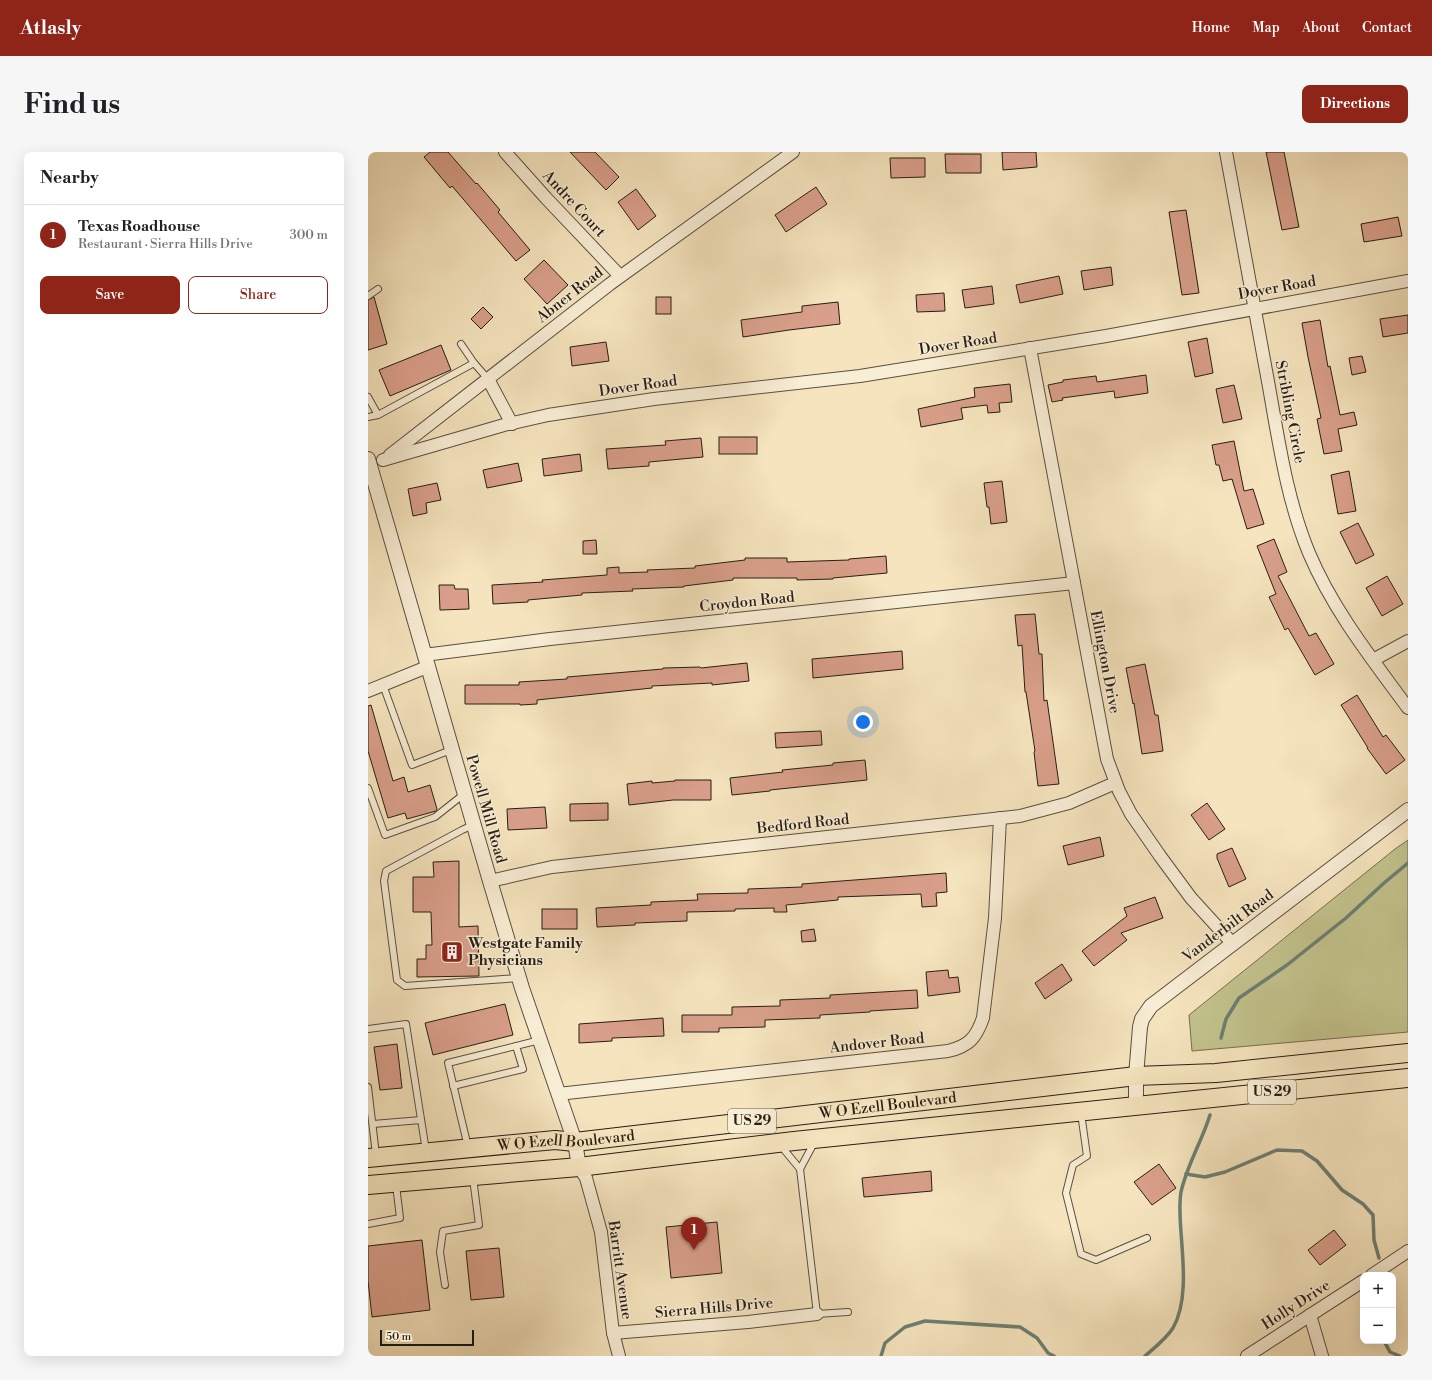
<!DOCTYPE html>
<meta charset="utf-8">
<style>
body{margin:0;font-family:"Libre Bodoni",serif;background:#f6f6f6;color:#202124}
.controls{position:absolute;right:12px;bottom:12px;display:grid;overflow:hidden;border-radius:8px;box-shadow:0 4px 16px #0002}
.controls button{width:36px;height:36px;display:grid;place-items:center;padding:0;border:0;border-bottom:1px solid #e0e0e0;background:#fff;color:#202124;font:20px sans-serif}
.scale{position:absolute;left:12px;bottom:10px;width:94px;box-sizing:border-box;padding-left:4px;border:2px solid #271e13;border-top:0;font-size:11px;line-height:14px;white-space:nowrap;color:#271e13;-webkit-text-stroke:3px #f8edd5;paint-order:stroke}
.you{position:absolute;left:495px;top:570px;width:14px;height:14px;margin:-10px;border:3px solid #fff;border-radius:50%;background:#1a73e8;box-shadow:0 0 0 6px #1a73e833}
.badge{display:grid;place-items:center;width:26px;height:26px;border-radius:50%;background:#8f2418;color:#fff;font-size:13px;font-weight:700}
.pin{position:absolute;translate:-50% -33px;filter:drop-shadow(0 1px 2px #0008)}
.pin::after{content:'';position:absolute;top:21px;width:14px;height:12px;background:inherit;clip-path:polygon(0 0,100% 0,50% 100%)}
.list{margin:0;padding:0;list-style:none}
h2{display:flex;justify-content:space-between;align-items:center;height:52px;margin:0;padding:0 16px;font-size:17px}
h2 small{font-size:13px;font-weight:400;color:#757577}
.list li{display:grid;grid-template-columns:26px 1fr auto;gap:12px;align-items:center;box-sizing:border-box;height:60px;padding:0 16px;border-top:1px solid #e0e0e0}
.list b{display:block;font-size:15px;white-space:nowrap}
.list p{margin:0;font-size:13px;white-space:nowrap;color:#757577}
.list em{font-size:13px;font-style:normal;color:#757577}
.actions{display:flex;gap:8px;padding:12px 16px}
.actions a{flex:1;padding:9px 0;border:1px solid #8f2418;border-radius:8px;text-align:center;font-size:14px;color:#8f2418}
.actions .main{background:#8f2418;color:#fff}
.map{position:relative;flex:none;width:1040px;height:1204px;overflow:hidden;border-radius:8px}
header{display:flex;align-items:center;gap:24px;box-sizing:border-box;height:56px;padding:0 20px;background:#8f2418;color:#fff}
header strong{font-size:19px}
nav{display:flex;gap:22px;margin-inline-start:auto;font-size:14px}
.intro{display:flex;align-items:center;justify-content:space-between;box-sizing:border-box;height:96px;padding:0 24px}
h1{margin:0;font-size:28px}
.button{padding:10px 18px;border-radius:8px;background:#8f2418;color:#fff;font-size:14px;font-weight:700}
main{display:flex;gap:24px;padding:0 24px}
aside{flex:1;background:#fff;border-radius:8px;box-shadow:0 4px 16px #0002}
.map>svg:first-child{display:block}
.green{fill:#c2c28c;stroke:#747050}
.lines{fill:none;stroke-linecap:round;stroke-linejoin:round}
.stream{stroke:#6d7f72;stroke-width:3.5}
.building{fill:#d99f8a;stroke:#271e13}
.service-casing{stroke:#5a503e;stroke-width:8}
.minor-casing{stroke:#5a503e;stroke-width:14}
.tertiary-casing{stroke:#5a503e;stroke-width:16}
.primary-casing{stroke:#271e13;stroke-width:20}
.service{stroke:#f8edd5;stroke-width:6}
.minor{stroke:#f8edd5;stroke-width:12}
.tertiary{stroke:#f8edd5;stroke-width:14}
.primary{stroke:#f5e4be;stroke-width:18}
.labels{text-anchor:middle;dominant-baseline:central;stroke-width:3;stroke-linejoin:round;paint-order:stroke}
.shield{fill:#f8edd5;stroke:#665c4d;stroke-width:1}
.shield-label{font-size:14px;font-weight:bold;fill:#271e13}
.street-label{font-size:15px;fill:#271e13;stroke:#f8edd5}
.poi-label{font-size:15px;font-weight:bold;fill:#271e13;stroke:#f8edd5;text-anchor:start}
</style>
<header>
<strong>Atlasly</strong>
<nav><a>Home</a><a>Map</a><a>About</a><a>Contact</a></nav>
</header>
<div class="intro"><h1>Find us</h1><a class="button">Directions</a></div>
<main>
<aside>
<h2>Nearby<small></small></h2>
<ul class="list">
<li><span class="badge">1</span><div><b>Texas Roadhouse</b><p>Restaurant · Sierra Hills Drive</p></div><em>300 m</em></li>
</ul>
<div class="actions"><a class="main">Save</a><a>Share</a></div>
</aside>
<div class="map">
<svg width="1040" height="1204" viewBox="0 0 1040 1204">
<rect width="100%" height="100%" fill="#f5e4be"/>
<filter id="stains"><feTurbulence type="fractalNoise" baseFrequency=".005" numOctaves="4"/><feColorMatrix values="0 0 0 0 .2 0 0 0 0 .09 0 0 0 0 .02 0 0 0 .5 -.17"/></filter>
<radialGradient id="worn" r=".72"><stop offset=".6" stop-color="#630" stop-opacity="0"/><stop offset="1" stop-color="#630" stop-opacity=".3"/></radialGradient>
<path class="green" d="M1040 688V880L824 899 821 863 1027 697Z"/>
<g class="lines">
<g class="stream">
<path d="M853 886 858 867 871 846 919 813 978 766 1016 731 1040 711"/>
<path d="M818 1022 837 1025 857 1020 909 998 934 999 949 1009 974 1038 995 1052 1005 1063 1006 1088 1011 1106"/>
<path d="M1016 1189 1022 1200 1032 1204"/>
<path d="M513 1204 517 1191 537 1175 557 1169 652 1175 669 1186 680 1201 686 1204"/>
<path d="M777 1204C786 1196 798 1187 805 1176 820 1150 815 1109 813 1080 812 1067 811 1052 813 1040 819 1013 834 989 842 963"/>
</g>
</g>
<g class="building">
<path d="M62 0H80L108 32 109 31 132 58 130 60 162 98 148 109 84 34 82 36 56 5Z"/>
<path d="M202 0H227L251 25 238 38Z"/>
<path d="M634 0H668L669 15 635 18Z"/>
<path d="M898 0H916L931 75 914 78Z"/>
<path d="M577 2H613V21H578Z"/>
<path d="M522 6H557V25L523 26Z"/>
<path d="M448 35 459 52 418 80 407 63Z"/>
<path d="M268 37 288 64 270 78 250 50Z"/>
<path d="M818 58 831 141 814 143 801 60Z"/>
<path d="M1030 65 1034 84 996 90 993 72Z"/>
<path d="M176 108 200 133 179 152 156 127Z"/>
<path d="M743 115 745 133 716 138 713 119Z"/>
<path d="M691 124 695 142 652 151 648 133Z"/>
<path d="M624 134 626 152 597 156 594 138Z"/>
<path d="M576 141 577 159 549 160 548 143Z"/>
<path d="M6 145 19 192 0 198V148Z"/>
<rect x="288" y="145" width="15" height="17"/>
<path d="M470 150 472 172 421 178 375 185 373 168 434 160V154Z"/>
<path d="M115 155 125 165 113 177 103 167Z"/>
<path d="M1040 163V181L1015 185 1012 167Z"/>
<path d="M952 168 960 215 962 214 972 263 986 260 989 273 970 277 974 299 956 302 949 267 953 266 940 205 934 171Z"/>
<path d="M839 186 845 221 827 225 820 190Z"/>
<path d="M238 190 241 209 204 214 202 195Z"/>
<path d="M73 193 83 218 22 244 11 218Z"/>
<path d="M994 204 998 220 984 223 981 206Z"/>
<path d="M778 223 780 241 747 246 746 239 694 246 695 248 684 250 680 233 695 230V228L728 224 729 230Z"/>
<path d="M642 232 644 250 631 251 632 260 620 261 619 253 593 256 595 267 553 275 550 257 607 245 606 236Z"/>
<path d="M866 233 874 267 855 271 848 237Z"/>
<rect x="351" y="285" width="38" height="17"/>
<path d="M333 286 335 305 281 310V314L240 317 238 297 298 293 297 289Z"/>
<path d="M866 289 876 339 885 337 896 372 879 377 864 327 855 329 851 313H848L844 293Z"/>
<path d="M212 302 214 319 176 324 174 307Z"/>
<path d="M150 311 154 329 119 336 115 318Z"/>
<path d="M981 319 988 359 970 362 963 323Z"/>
<path d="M634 329 639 370 623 372 621 355H619L616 331Z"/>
<path d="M69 331 73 348 58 351 59 361 45 364 40 337Z"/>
<path d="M990 371 1006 403 988 412 972 380Z"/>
<path d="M906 387 919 420 910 424 941 484 948 481 966 512 947 523 920 476 917 478 901 445 908 442 889 394Z"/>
<path d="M228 388 229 402H215V389Z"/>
<path d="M518 404 519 421 465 426V427L429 428V426H365V428L316 434V435L264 437 265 439 214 441V443L160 448V450L125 452 124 433 175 430 174 428 239 423V416L251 415V421L280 420 279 418 327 416V414L377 408V406H419V410L481 408V407Z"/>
<path d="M1019 424 1035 452 1014 464 998 436Z"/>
<path d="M71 433H86L87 437H100L101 457 72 458Z"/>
<path d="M667 462 671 502H674L676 549 679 548 691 632 670 634 666 600 667 599 658 540H657L654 493 650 494 647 463Z"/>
<path d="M534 499 535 517 445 526 444 507Z"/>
<path d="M379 511 381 529 344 533V531L284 534V536L169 548V552L152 553V552H97V533H151V530L199 527V525L295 517V516L332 515 333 516Z"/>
<path d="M777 512 787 563H790L795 599 774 602 766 551 765 552 758 516Z"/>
<path d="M989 543 1015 585 1018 583 1037 608 1018 622 999 596H1000L973 553Z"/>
<path d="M3 553 25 629 36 625 40 640 62 633 69 657 68 659 39 667 37 661 20 666 0 599V554Z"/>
<path d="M453 579 454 593 408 596 407 581Z"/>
<path d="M497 608 499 628 402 638V639L364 643 362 626 415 620 414 618 465 613V611Z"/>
<path d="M307 628H343V648H305L261 653 259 632 284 629V631L307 629Z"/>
<path d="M240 651V668L202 669V652Z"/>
<path d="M839 651 857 677 841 688 823 663Z"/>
<path d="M177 655 179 676 140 678 139 657Z"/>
<path d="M732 685 736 704 700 713 695 694Z"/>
<path d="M864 696 878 727 861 735 849 706V702Z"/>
<path d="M91 709V775L110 774 111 824 49 825V807H58V793H64L63 760H45V725H66L65 710Z"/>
<path d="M578 721 579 740 568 741 569 754 554 755 553 742 470 745V748L418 753 419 760H406V756L367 757V759L319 760V769L267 771V773L229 775 228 756 283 753V750L330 748 329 742 380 741V737L434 735V732Z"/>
<path d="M787 745 795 766 753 781 759 788 726 814 714 799 759 764 756 756Z"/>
<rect x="174" y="757" width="35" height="20"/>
<path d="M446 777 448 789 434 790 433 779Z"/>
<path d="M694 812 704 828 677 847 667 831Z"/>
<path d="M580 818 581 826 590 825 592 840 560 844 558 820Z"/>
<path d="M549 838 550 856 502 859V860L452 863V866L397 868V875L351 876V880H314V863H364V855L412 854V848L462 846V843Z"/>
<path d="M137 852 145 883 65 903 57 871Z"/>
<path d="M295 866 296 884 244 886V889L211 891V872Z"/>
<path d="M29 892 34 936 12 938 6 895Z"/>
<path d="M791 1012 808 1036 784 1053 766 1030Z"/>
<path d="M563 1019 564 1039 496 1045 494 1026Z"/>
<path d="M349 1070 354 1121 303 1126 298 1075Z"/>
<path d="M966 1078 978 1093 952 1113 940 1098Z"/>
<path d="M54 1088 62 1158 4 1165 0 1129V1094Z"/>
<path d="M131 1096 136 1145 103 1148 98 1099Z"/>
</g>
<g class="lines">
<g class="service-casing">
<g id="service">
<path d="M0 144 10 137"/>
<path d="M93 192 106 211"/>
<path d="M0 245 10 263"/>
<path d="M0 265 10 263 106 211 120 227"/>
<path d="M15 533 44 613 83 598"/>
<path d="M0 636 17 683 67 665 96 642"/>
<path d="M105 673 94 678 18 719 16 729 29 828 37 834 151 826"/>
<path d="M0 877 38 872 58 999"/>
<path d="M85 934 155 917 148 894"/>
<path d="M0 935 8 1003"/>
<path d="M713 961 719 1004 705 1013 698 1041 713 1102 728 1108 779 1086"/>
<path d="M5 972 53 968"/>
<path d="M413 994 432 1017 447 989"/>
<path d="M100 995 80 911 172 888"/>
<path d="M432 1017 449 1162 480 1160"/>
<path d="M0 1072 32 1066 28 1033"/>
<path d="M77 1133 72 1100 75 1079 111 1073 105 1026"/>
</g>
</g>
<g class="minor-casing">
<g id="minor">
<path d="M137 0 178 46 252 124"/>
<path d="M858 0C872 78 886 156 901 235 911 291 919 348 941 401 965 458 1004 507 1040 556"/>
<path d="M662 196 739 607 751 639 763 662 792 704 823 746 865 792"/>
<path d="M120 227 144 272"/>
<path d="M22 303 242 132 425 0"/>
<path d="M15 308 136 273 180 263 286 247 492 224 738 184 1040 129"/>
<path d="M56 503 182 487 706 431"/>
<path d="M1005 508 1040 489"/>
<path d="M0 539 59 515"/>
<path d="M122 729 184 715 652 664 701 651 747 631"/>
<path d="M190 942 580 899C601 894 608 886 615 866L627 766 632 666"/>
<path d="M211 1015 218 1026 233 1080 245 1181 251 1204"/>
<path d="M1004 1123 1040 1099"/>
<path d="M942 1163 954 1204"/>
<path d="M245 1181 380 1170 449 1162"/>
<path d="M879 1204 995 1129"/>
</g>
</g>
<g class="tertiary-casing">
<g id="tertiary">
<path d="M0 307 122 729 154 836 207 990 211 1015"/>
<path d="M768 954V924L772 875 774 867 783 854 1040 658"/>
</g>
</g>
<g class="primary-casing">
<g id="primary">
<path id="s1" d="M0 1006 187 988 207 990 768 924 848 921 1040 901"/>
<path d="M0 1033 211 1015 426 989 1040 926"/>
</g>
</g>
<use href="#service" class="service"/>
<use href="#minor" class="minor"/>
<use href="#tertiary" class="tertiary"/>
<use href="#primary" class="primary"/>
</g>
<defs>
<g id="building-square" transform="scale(1.15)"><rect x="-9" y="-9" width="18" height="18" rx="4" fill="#8f2418" stroke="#f8edd5"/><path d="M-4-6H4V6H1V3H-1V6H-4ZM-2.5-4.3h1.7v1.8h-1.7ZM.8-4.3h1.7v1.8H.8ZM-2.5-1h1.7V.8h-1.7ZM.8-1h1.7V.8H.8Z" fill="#fff"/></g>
</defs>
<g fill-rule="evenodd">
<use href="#building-square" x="84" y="800"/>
</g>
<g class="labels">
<g class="shield">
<rect x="880" y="928" width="48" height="24" rx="3"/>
<rect x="360" y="957" width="48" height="24" rx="3"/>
</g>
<g class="shield-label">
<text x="904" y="940">US 29</text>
<text x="384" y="969">US 29</text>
</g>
<g class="street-label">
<text transform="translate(206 52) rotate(47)">Andre Court</text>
<text transform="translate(909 136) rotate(-10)">Dover Road</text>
<text transform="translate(202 143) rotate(-38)">Abner Road</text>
<text transform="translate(590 192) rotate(-9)">Dover Road</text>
<text transform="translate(270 234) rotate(-8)">Dover Road</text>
<text transform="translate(922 260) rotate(79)">Stribling Circle</text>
<text transform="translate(379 450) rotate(-6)">Croydon Road</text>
<text transform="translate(737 510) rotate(79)">Ellington Drive</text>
<text transform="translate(118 657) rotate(74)">Powell Mill Road</text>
<text transform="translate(435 672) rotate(-6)">Bedford Road</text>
<text transform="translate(860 774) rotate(-37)">Vanderbilt Road</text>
<text transform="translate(509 891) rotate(-6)">Andover Road</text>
<text stroke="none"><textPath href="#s1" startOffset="523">W O Ezell Boulevard</textPath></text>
<text stroke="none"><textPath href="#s1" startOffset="199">W O Ezell Boulevard</textPath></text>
<text transform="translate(252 1118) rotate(82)">Barritt Avenue</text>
<text transform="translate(928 1153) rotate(-33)">Holly Drive</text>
<text transform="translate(346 1156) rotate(-5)">Sierra Hills Drive</text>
</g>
<g class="poi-label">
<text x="100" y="791">Westgate Family<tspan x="100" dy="17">Physicians</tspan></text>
</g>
</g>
<rect width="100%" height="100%" filter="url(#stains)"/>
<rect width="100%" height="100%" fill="url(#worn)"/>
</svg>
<div class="controls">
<button>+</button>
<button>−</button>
</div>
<div class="scale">50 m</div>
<div class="you"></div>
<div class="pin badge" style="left:326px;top:1098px">1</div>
</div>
</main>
